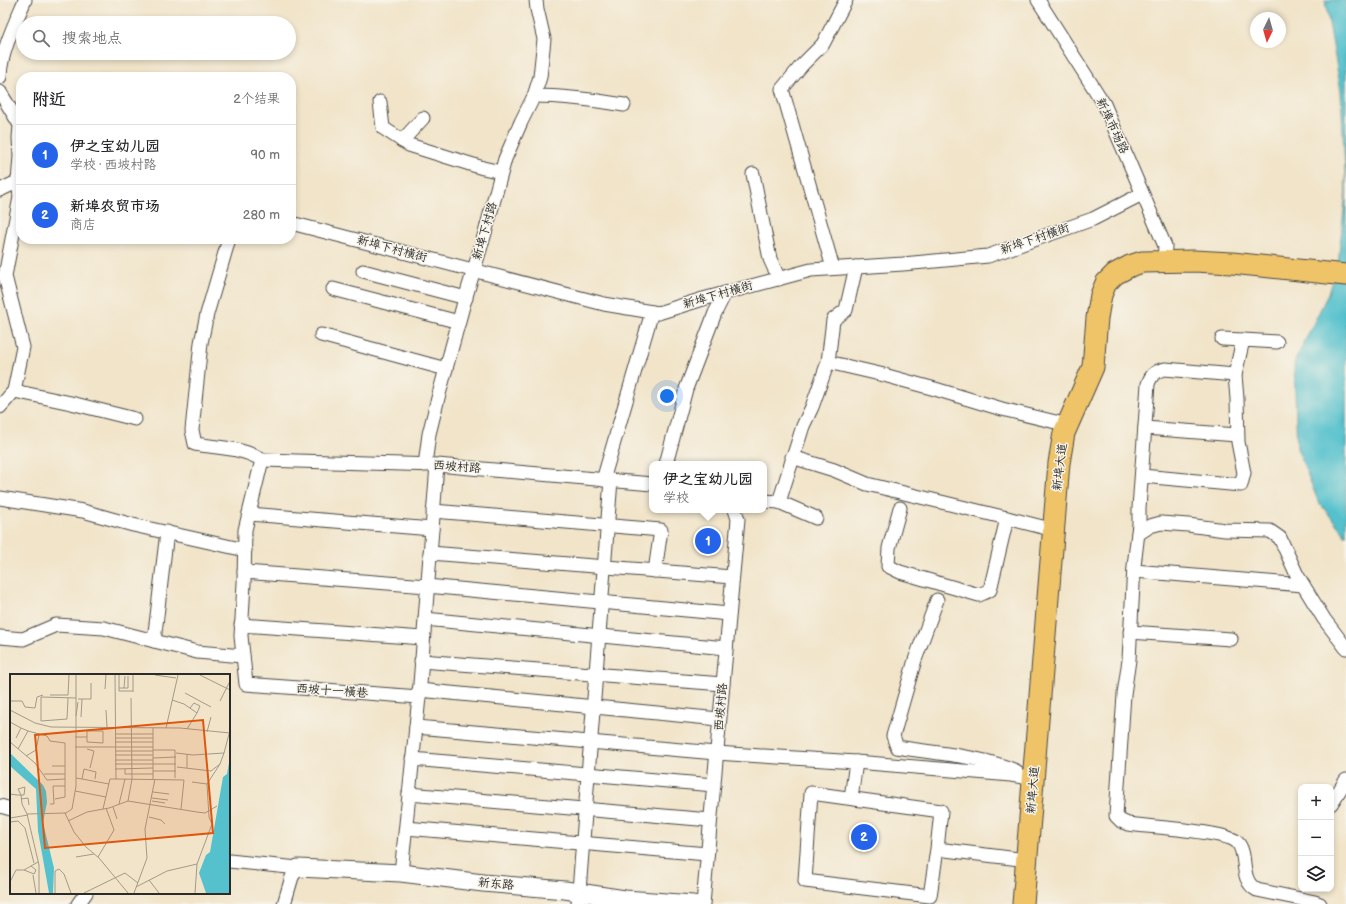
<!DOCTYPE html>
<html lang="zh">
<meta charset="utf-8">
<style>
body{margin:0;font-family:"Balsamiq Sans","LXGW WenKai TC",sans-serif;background:#f2f2f2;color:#202124}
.controls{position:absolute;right:12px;bottom:12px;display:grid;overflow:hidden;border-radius:8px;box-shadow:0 2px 6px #0003}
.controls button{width:36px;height:36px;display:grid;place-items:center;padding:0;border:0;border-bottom:1px solid #e0e0e0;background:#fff;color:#202124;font:20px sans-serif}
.compass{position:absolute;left:1250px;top:12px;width:36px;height:36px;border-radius:50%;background:#fff;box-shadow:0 2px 6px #0003;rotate:185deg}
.you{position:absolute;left:667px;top:396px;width:14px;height:14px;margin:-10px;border:3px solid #fff;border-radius:50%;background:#1a73e8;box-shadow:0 0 0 6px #1a73e833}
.badge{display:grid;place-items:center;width:26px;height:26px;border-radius:50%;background:#2563eb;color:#fff;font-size:13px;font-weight:700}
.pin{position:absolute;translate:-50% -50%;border:2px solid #fff;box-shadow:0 1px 4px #0006}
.popup{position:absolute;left:649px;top:461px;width:118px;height:52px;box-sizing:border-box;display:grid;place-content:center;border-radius:8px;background:#fff;filter:drop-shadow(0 1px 3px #0005);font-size:13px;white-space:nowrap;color:#757577}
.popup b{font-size:15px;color:#202124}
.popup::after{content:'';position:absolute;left:50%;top:100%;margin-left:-8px;border:8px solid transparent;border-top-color:#fff}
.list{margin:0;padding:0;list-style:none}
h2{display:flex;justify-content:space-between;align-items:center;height:52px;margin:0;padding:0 16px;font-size:17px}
h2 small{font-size:13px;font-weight:400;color:#757577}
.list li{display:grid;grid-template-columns:26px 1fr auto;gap:12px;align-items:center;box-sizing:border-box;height:60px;padding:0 16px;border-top:1px solid #e0e0e0}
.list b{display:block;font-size:15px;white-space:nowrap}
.list p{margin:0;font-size:13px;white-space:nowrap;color:#757577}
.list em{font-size:13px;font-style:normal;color:#757577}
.icon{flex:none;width:22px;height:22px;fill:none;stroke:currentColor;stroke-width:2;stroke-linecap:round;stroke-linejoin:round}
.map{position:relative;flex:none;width:1346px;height:904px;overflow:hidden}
.search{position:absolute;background:#fff;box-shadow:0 2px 6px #0003;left:16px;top:16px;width:280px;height:44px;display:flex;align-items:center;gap:10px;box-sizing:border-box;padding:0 14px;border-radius:22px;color:#757577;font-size:15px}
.panel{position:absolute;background:#fff;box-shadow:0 2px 6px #0003;left:16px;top:72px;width:280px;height:172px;border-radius:16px}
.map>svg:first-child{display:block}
.water{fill:#54c1cd;stroke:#40767c}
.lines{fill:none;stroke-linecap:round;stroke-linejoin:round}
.minor-casing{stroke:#494743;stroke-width:15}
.tertiary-casing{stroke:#494743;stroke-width:19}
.primary-casing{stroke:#494743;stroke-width:23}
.minor{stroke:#fff;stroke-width:13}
.tertiary{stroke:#fff;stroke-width:17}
.primary{stroke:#efc469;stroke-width:21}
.labels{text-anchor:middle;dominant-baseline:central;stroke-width:3;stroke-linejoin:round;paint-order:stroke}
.street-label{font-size:12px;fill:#2b2b2b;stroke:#f7f3e8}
.inset-road{fill:none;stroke:#a29a8a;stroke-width:1}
.view{fill:#df570e;fill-opacity:0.15;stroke:#df570e;stroke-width:2}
.inset-edge{fill:none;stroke:#2b2b2b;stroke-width:2}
</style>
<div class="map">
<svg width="1346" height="904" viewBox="0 0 1346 904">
<rect width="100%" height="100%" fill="#f7f3e8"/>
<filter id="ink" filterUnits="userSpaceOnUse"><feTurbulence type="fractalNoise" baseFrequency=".025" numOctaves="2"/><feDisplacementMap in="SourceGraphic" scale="8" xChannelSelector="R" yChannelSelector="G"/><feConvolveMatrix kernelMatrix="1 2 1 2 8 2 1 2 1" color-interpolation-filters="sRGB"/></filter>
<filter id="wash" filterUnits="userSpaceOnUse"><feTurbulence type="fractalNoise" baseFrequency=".012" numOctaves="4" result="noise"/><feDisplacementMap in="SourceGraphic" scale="16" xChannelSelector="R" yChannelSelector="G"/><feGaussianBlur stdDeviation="0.9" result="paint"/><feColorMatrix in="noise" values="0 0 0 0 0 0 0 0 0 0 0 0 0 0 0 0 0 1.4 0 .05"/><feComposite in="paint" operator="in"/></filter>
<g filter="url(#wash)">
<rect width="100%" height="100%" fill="#f1e4c9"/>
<path class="water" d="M1325 0H1346V536L1318 501 1297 448 1294 363 1327 296 1338 264 1346 192 1341 91Z"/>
</g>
<g filter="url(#ink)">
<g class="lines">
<g class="minor-casing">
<g id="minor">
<path d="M1038 0 1104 104 1165 246 1164 261"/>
<path d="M0 77C0 54 16 21 25 0"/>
<path d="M0 92 20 125 19 138 20 156 18 182 20 197 5 276 23 347 14 391 0 407"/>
<path d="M534 96C564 96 594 100 624 105"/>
<path d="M380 102 383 128 409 145 483 168 501 172"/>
<path d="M402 141 423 118"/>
<path d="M753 174 770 259 779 279"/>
<path d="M0 190 21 180"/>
<path d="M291 223 604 304 658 313 703 299 811 270 903 264 988 256 1093 219 1142 194"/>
<path d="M229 239 207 314 201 343 192 430 195 444C218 448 242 447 262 460"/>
<path d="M833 268 782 89 802 65 823 44 846 0"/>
<path d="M363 271 466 298"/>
<path d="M333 289 459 322"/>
<path d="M321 335 446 369"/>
<path d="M1222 339 1243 340"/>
<path d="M828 362 884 375 935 389 1002 409 1068 425"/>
<path d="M1235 375 1165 369C1155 371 1151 375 1148 384L1139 508V524L1134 566 1129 660 1124 694 1116 816 1121 821 1128 824C1147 827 1226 831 1237 842 1249 854 1238 880 1257 890L1315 902 1320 904"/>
<path d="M14 391 71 403 135 419"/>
<path d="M1145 428 1237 435"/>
<path d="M792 457 834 470 867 484 1007 518"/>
<path d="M262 460 245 530 244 583 241 636 246 684 419 697"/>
<path d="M262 460 437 465 652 484"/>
<path d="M666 464 686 389 715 313 725 293"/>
<path d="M425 465 429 434 438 398 463 306 485 233 505 159 521 122 534 96 540 77 544 39 537 9 536 0"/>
<path d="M1142 476 1241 485 1244 473 1238 442 1237 399 1235 375 1243 340 1277 342"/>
<path d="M603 480 652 312"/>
<path d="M0 498 83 511 133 525 245 550"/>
<path d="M764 501 779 502 803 426 812 407 828 362 833 320 846 310 856 267"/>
<path d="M779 502 816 518"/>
<path d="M900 508 889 548 888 566 900 572 979 595 990 590 1007 518 1054 530"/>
<path d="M433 511 661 530 655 571"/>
<path d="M249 514 432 529"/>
<path d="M1138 534 1150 526 1161 523 1188 525 1225 530 1270 531 1280 538 1297 575 1324 619 1346 648"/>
<path d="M430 553 732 577"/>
<path d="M1134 571 1303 585"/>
<path d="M244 572 427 586 729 614"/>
<path d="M937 600 915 660 893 736 897 747C937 754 978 755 1016 771"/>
<path d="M425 619 726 648"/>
<path d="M241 625 423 638"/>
<path d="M1130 632 1231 639"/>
<path d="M0 637 23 639 56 625 104 628 197 652 243 656"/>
<path d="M154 641 167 532"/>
<path d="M421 661 723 684"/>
<path d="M419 690 719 719"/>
<path d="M416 727 716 753 856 762 1011 775 1034 779"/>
<path d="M412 759 714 785"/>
<path d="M409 794 710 820"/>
<path d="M851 798 856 762"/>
<path d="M1331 804 1346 780"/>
<path d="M0 806 11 809"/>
<path d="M406 828 707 854"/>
<path d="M937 849 941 811 811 793 805 881 930 896 937 849 1027 860"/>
<path d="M229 861 298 868 292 877 284 904"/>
<path d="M401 873 419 697 437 465"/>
<path d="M78 904 86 893"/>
<path d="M578 904 611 480"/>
<path d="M703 904 738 519 735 510"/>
</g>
</g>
<g class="tertiary-casing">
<path id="tertiary" d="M298 868 401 873 483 883 565 890 625 899 693 904"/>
</g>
<g class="primary-casing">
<path id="primary" d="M1023 904 1059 463 1064 433 1093 367 1097 318 1101 295 1106 283 1115 274 1130 266 1142 262 1194 261 1232 263 1346 275"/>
</g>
<use href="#minor" class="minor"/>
<use href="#tertiary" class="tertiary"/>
<use href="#primary" class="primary"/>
</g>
</g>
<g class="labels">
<g class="street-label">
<text transform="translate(1112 126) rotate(65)">新埠市场路</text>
<text transform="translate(485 231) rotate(-74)">新埠下村路</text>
<text transform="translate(1035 239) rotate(-19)">新埠下村横街</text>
<text transform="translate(392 249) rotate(15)">新埠下村横街</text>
<text transform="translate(718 295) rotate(-16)">新埠下村横街</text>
<text transform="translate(457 467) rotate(4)">西坡村路</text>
<text transform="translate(1060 467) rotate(-83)">新埠大道</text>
<text transform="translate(332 691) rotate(4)">西坡十一横巷</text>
<text transform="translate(721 707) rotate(-85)">西坡村路</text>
<text transform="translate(1033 790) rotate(-85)">新埠大道</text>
<text transform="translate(496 884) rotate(5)">新东路</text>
</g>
</g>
<g transform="translate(10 674)">
<rect width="220" height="220" fill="#f1e4c9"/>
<path d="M0 79 33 111 36 117 37 128 33 149 44 194 43 219H39L28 157 26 115 0 92ZM220 83V219H196L189 199 196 181 200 178 213 103 217 100Z" fill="#54c1cd"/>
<path class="inset-road" d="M105 1 106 105 174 106 171 135M109 1V17H123M123 1V18M145 1 166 4M190 1 220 16M109 14H114L115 2M114 14H118V2M95 15 96 1M175 19 201 33M40 21H58L59 1M58 24 57 45 31 47V23L66 24M121 24 122 105M68 25H81V9M162 26 174 30 187 39 177 55M0 27H12L15 33 25 34 27 23 33 21M210 27 220 7M180 34 184 29 190 32 187 39M0 36 25 49 41 53 170 54 220 59M96 36 97 53M66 42 68 28M71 43 72 25M0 48 11 54 6 64M143 54V105M156 54 168 1M18 57 37 62 40 67 55 69V123L45 125M197 58 201 43M105 60H143M65 63H77V57H93V69L77 68V63M105 64H143M0 68 25 89 37 106 55 105M105 68H143M65 73H143M8 75 18 57 11 54M77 75 84 77 80 94M143 76H165V104M105 77H143M166 79 183 81 214 79 219 60M105 81H143M16 82 26 76 29 61M143 84 166 83M105 86H143M105 90H166M42 92H55M167 93 201 97 210 90 214 79M177 94V80M105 95 143 94M115 95V100H143M143 97H166M34 100H55M66 104 72 105 74 95 86 98 85 105M72 105 99 110M182 108 197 110M65 117 96 123M143 118 159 120M0 120 7 121H14L15 113 8 115 11 121 12 130 17 140M142 124 158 126M11 125 18 124 19 131M118 127 122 105M142 127 155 129M40 130H44L43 112H55M109 130 115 105M103 133 107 145M93 135 100 105H106M55 139 64 158 76 173 89 184 118 219M139 143 151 146 155 150M0 144 18 141M58 147 77 138 99 134 118 127 187 138 195 139 207 132M0 148 8 147 15 154 24 189M66 183 84 180M88 183 104 156 96 134M14 196 24 200 26 196 21 192M23 201 26 219M139 206 149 219M0 208 6 196H14L28 188M126 213 157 197 187 190M29 219V191L17 140 56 139 62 135 66 112V1M45 219V197L49 195 54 200 61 219M74 219 115 199 128 209M124 219 137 184 135 155 145 105M185 219 187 190 202 150 199 143 197 110 210 90"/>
<path class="view" d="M193 46 203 159 35 174 25 61Z"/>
<rect width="220" height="220" class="inset-edge"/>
</g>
</svg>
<div class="controls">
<button>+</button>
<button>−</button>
<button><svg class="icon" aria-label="layers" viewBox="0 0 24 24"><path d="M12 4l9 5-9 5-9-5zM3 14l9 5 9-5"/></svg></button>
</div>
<svg class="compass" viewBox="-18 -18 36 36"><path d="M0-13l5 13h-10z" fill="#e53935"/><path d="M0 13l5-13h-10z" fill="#757577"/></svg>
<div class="you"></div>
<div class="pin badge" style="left:708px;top:541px">1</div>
<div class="popup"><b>伊之宝幼儿园</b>学校</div>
<div class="pin badge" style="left:864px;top:837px">2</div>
<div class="search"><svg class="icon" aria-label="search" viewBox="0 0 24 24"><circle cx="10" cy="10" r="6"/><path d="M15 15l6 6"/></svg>搜索地点</div>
<section class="panel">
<h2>附近<small>2个结果</small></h2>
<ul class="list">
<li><span class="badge">1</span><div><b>伊之宝幼儿园</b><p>学校 · 西坡村路</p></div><em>90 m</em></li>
<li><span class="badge">2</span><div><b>新埠农贸市场</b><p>商店</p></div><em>280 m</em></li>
</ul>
</section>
</div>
